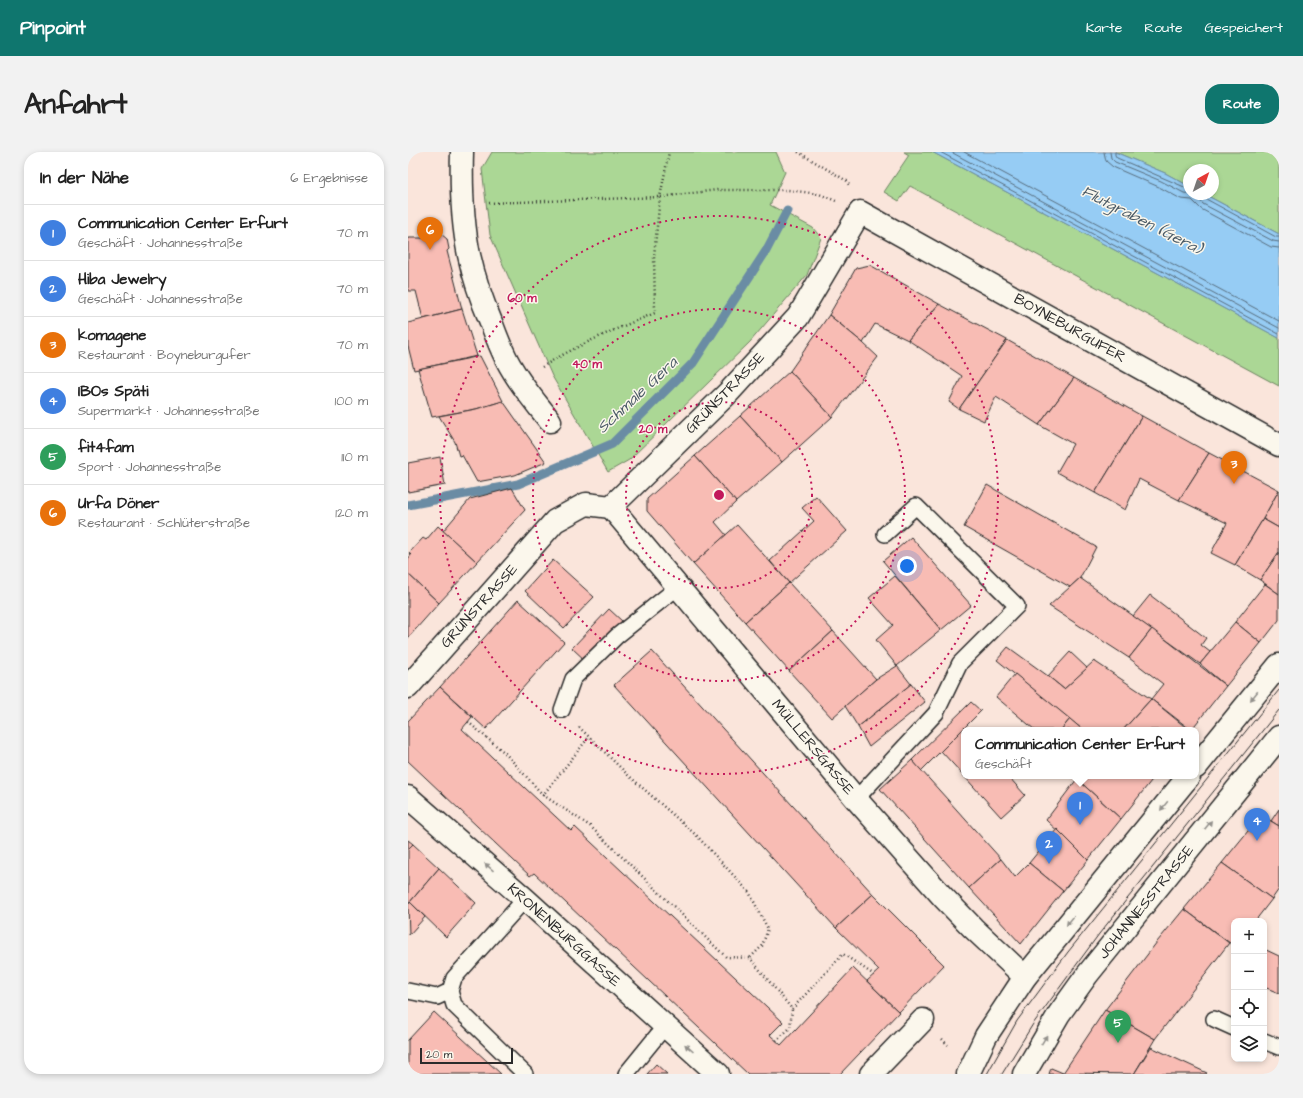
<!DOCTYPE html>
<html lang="de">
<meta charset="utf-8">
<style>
body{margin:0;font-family:"Architects Daughter",sans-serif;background:#f2f2f2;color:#222}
.controls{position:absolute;right:12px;bottom:12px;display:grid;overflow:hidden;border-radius:8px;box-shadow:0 2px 6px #0003}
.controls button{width:36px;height:36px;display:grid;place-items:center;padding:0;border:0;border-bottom:1px solid #e0e0e0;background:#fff;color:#222;font:20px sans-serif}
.compass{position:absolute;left:775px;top:12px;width:36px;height:36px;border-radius:50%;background:#fff;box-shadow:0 2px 6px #0003;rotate:40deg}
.scale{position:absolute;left:12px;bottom:10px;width:93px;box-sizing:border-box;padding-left:4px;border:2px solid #2b2b2b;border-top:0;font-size:11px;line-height:14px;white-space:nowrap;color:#2b2b2b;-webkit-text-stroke:3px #fbf7ec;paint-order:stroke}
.you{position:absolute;left:499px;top:414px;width:14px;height:14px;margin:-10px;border:3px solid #fff;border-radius:50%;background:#1a73e8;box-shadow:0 0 0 6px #1a73e833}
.badge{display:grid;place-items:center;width:26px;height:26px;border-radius:50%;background:#0f766e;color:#fff;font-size:13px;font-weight:700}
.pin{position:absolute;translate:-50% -33px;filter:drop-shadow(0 1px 2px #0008)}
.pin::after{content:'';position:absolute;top:21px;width:14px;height:12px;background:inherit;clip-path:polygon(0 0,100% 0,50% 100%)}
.popup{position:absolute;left:553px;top:575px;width:238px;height:52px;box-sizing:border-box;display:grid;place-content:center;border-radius:8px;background:#fff;filter:drop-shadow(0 1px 3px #0005);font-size:13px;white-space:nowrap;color:#767676}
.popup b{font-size:15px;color:#222}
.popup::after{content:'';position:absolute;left:50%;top:100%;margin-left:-8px;border:8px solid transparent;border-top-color:#fff}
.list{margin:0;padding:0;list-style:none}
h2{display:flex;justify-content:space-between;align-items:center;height:52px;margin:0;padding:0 16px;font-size:17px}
h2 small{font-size:13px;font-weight:400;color:#767676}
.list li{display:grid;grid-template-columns:26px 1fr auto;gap:12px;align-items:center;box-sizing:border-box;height:56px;padding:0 16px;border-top:1px solid #e0e0e0}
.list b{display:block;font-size:15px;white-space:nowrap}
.list p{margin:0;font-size:13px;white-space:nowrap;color:#767676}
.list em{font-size:13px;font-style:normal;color:#767676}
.icon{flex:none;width:22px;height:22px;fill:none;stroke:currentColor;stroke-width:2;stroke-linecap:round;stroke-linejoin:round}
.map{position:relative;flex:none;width:871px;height:922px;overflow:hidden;border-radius:16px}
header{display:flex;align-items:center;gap:24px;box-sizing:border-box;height:56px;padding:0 20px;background:#0f766e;color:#fff}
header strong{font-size:19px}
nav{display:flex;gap:22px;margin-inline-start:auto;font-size:14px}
.intro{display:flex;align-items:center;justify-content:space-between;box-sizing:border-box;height:96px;padding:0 24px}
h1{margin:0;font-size:28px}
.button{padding:10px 18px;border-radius:16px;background:#0f766e;color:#fff;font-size:14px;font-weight:700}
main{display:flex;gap:24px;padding:0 24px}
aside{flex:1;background:#fff;border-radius:16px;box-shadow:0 2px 6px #0003}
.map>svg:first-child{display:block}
.green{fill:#abd795;stroke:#6b8160}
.water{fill:#96ccf4;stroke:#6b8ca4}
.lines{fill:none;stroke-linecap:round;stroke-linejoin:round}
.shore{stroke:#566b7b;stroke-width:1}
.stream{stroke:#6b8ca4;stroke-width:9}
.building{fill:#f8bcb4;stroke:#2b2b2b}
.service-casing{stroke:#2b2b2b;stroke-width:18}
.minor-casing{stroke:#2b2b2b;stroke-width:25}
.path{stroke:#2b2b2b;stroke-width:2.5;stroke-dasharray:1 3;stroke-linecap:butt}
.service{stroke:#fbf7ec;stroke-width:15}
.minor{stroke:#fbf7ec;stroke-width:22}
.tram{stroke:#2b2b2b;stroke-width:1}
.oneway{fill:#93918c}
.ring{fill:none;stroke:#c2185b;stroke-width:2;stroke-dasharray:2 4}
.labels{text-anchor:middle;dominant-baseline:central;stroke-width:3;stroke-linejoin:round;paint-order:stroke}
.street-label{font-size:15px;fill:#2b2b2b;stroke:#fbf7ec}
.water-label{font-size:16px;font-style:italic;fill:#4b5b67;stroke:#fbf7ec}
.centre{fill:#c2185b;stroke:#fbf7ec;stroke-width:2}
.ring-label{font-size:12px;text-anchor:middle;font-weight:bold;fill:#c2185b;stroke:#fbf7ec;stroke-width:3;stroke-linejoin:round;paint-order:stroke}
</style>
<header>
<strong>Pinpoint</strong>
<nav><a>Karte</a><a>Route</a><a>Gespeichert</a></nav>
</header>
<div class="intro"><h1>Anfahrt</h1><a class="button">Route</a></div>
<main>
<aside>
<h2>In der Nähe<small>6 Ergebnisse</small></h2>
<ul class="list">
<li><span class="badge" style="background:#3f7fe0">1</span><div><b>Communication Center Erfurt</b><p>Geschäft · Johannesstraße</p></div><em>70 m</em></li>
<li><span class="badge" style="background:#3f7fe0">2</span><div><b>Hiba Jewelry</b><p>Geschäft · Johannesstraße</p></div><em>70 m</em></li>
<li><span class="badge" style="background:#e8710a">3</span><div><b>komagene</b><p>Restaurant · Boyneburgufer</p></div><em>70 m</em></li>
<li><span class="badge" style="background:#3f7fe0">4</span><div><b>IBOs Späti</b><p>Supermarkt · Johannesstraße</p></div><em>100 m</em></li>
<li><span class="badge" style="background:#2e9e5b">5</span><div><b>fit4fam</b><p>Sport · Johannesstraße</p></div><em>110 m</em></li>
<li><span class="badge" style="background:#e8710a">6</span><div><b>Urfa Döner</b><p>Restaurant · Schlüterstraße</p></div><em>120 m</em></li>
</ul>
</aside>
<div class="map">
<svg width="871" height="922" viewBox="0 0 871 922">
<rect width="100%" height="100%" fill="#fae5db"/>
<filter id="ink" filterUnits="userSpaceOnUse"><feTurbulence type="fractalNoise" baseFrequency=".025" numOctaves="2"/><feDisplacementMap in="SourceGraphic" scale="8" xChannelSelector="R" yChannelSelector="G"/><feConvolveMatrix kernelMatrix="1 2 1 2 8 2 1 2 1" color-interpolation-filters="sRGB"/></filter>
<g filter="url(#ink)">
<g class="green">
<path d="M84 0H368L377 20 362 53 405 76 413 86 399 123 342 190 221 308 200 320 144 224 82 83 74 17Z"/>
<path d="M496 0H524L871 186V234L502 34 491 49 476 40 501 3Z"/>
<path d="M707 0H867L871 3V82L796 42H805V18H781V34L757 21Z"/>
</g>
<path class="water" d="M524 0H707L757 21 781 34V42H796L871 82V186Z"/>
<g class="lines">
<g class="shore">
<path d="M532 0 871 182"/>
<path d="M543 0 871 176"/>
<path d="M556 0 871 169"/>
<path d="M696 0 698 9 705 15 751 35 773 47 784 48 793 57 863 95 871 96"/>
<path d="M702 0 703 6 707 10 753 29 776 41 783 42"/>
<path d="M707 0V3L709 6 781 37"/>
<path d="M790 42 791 47 795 52 865 89 871 90"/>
<path d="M795 42 798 47 868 85H871"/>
</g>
<path class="stream" d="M0 353 110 332 204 292 285 211 358 99 379 59"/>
</g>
<g class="building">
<path d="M22 82H33L39 87 41 97 39 99 54 157 15 167 8 139H0V86H19Z"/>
<path d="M462 113 531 152 500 188 467 172 455 191 421 163 448 116Z"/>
<path d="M531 152 599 188 551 257 541 250 554 224 500 188Z"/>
<path d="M54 157 69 204 6 218 0 194V171Z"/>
<path d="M421 163 455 191 470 205 424 265 382 219Z"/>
<path d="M599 188 666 226 631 273 588 245 576 269 551 257Z"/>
<path d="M72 204 95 249 68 257 24 265 10 217Z"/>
<path d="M382 219 424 265 374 310 332 264Z"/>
<path d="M666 226 734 264 687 341 649 320 665 292 631 273Z"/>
<path d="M95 249 138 310 107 323 69 330 54 303 51 304 47 290 31 264 68 257Z"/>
<path d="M332 264 374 310 328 350 287 304Z"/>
<path d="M734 264 801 301 771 348 731 327 717 358 687 341Z"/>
<path d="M801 301 871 338 855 367 827 413 803 401 819 371 771 348Z"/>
<path d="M287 304 328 350 307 370 318 383 285 412 239 359V347Z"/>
<path d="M32 305 37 333 0 340V311Z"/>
<path d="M579 333 688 395 672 426 662 435 556 375Z"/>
<path d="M104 336 117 358 69 410 35 379 62 347Z"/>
<path d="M871 338V376L855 367Z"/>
<path d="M408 344 439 379 381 431 362 409 406 369 394 356Z"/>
<path d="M855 367 871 376V400L852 428 827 413Z"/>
<path d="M329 373 381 431 337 470 285 412Z"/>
<path d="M30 374 69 410 31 451 0 422V407L3 403 1 401 15 386 18 388Z"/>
<path d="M503 385 563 453 533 478 475 409Z"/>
<path d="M871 400V442L852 428Z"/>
<path d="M145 408 186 445 156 476 117 439Z"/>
<path d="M0 422 31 451 0 486Z"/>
<path d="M487 424 533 478 489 514 468 488 485 473 461 446Z"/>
<path d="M672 426 744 477 721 506 641 454Z"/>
<path d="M381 431 425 479 381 519 337 470Z"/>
<path d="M857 432 871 442V468L853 491 827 470Z"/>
<path d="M742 443 798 486 793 493 802 500 792 512 725 464Z"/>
<path d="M110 448 156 490 78 577 32 535Z"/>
<path d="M201 457 215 470 179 510 164 496Z"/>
<path d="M827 470 853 491 818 534 792 512Z"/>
<path d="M744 477 818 534 783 578 743 547 755 532 721 506Z"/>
<path d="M425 479 468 527 424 566 381 519Z"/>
<path d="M600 495 640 524 656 537 686 509 743 547 715 578H675L589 508Z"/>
<path d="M244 499 465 742 428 776 206 533Z"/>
<path d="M662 500 679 516 656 537 640 524Z"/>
<path d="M489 514 503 532 450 575 437 554 468 527Z"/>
<path d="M607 522 662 567 653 578H627L588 545Z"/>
<path d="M503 532 517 550 461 595 450 575Z"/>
<path d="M32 535 64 565 54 577 163 679 167 675 375 870 362 883 373 893 445 816 491 860 432 922H340L126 721 122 724 0 609V569Z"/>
<path d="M743 547 781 578H715Z"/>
<path d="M563 550 573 559 513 619 504 608Z"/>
<path d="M662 567 675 578H653Z"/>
<path d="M556 576 558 578H556V624L533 599Z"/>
<path d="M504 608 593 707 561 736 472 637Z"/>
<path d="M556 624H600L617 643 593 665Z"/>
<path d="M673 624H747L713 667 669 627Z"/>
<path d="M669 627 713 667 680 708 638 668Z"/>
<path d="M871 657V674L863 669Z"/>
<path d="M853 663 871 674V737L864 747 814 711Z"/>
<path d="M649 677 680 708 655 739 621 711Z"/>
<path d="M0 688 5 692 0 697Z"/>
<path d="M5 692 31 716 2 750 0 748V697Z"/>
<path d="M593 707 607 725 621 711 655 739 613 792 561 736Z"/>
<path d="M814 711 864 747 847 769H826V794L776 757Z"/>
<path d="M31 716 68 751 38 785 2 750Z"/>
<path d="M465 742 536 813 491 860 459 829 471 818 428 776Z"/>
<path d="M2 750 17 765 1 783 0 752Z"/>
<path d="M776 757 821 791 747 887 697 858 749 790Z"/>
<path d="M856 797 871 804V841L856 835Z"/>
<path d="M697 858 747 887 726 922 655 921Z"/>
<path d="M26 860 93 922H0V888Z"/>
<path d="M743 895 799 921 798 922H726Z"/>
<path d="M248 912 259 922H239Z"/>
<path d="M643 916 655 921 657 922H641Z"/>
</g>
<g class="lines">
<g class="service-casing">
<g id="service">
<path d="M154 558 165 527 209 484 270 435"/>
<path d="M448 647 528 561 552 511 609 454 508 354 477 382"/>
<path d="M117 747 46 826 42 839 46 853 117 922"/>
<path d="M0 839 29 845 42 839"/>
<path d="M806 867 826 876"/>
<path d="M856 889 871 895"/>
<path d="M218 922 257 874"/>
</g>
</g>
<g class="minor-casing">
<g id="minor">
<path d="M54 0C53 35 54 69 61 103 66 126 74 149 83 170 89 186 95 203 104 217 115 236 129 252 142 269"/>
<path d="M203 355 320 241 390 165 452 60 871 293"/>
<path d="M203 355 448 647 535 745 565 776 617 825"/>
<path d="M0 535 147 369 178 352 203 355"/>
<path d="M788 615 871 513"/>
<path d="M0 645 117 747 310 922"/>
<path d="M463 922 515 868"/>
<path d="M560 922 578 884 617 825 781 624"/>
<path d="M616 922 651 862 679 823 871 585"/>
</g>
</g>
<g class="path">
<path d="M390 0 439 29 442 35"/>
<path d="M81 51 252 45 309 38H380L411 42 428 49"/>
<path d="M134 215C169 193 208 177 247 161L246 104 252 45 261 0"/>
<path d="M60 570 97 601 135 643 181 585"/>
<path d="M171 575 220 623 289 684 341 740 360 777 354 794 342 806"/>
<path d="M135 643 182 674 318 805 342 806 384 857 382 876 368 889"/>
<path d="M384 857 435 802 466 823"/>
<path d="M534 887 540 893"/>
</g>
<use href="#service" class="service"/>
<use href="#minor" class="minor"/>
<g class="tram">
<path d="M579 922 609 869 660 800 871 538"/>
<path d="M594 922 625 872 691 782 871 558"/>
</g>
</g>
<defs><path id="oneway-solid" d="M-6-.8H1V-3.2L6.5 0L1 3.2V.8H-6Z"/></defs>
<g class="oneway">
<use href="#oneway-solid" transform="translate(846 544) rotate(129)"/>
<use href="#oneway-solid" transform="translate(756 654) rotate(129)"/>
<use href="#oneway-solid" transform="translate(800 673) rotate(-51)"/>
<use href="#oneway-solid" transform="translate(81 715) rotate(-139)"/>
<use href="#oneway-solid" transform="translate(662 769) rotate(129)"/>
<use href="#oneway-solid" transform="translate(636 888) rotate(-59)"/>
<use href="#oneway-solid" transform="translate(281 896) rotate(-138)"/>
</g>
</g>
<g class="ring">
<circle cx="311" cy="343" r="93"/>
<circle cx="311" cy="343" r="186"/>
<circle cx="311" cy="343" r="279"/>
</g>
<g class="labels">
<g class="street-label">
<text transform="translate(662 176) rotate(29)">BOYNEBURGUFER</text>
<text transform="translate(317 241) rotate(-46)">GRÜNSTRASSE</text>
<text transform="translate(71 454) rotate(-48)">GRÜNSTRASSE</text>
<text transform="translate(405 595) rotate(50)">MÜLLERSGASSE</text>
<text transform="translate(738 750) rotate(-51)">JOHANNESSTRASSE</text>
<text transform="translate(156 783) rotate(42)">KRONENBURGGASSE</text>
</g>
<g class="water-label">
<text transform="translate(734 68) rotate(27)">Flutgraben (Gera)</text>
<text transform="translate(229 243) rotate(-43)">Schmale Gera</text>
</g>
</g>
<circle cx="311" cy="343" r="6" class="centre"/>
<g class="ring-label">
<text x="114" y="150">60 m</text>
<text x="179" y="216">40 m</text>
<text x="245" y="281">20 m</text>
</g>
</svg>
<div class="controls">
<button>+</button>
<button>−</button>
<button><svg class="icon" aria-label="locate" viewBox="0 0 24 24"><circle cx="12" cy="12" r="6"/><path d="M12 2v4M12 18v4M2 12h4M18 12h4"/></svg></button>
<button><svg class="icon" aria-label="layers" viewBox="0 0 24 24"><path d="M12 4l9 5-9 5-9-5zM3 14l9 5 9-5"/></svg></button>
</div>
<svg class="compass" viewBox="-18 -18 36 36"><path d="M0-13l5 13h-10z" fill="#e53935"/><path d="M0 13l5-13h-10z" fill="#767676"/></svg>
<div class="scale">20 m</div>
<div class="you"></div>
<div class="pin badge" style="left:672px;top:673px;background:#3f7fe0">1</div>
<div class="popup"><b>Communication Center Erfurt</b>Geschäft</div>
<div class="pin badge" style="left:641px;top:712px;background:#3f7fe0">2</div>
<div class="pin badge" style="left:826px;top:332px;background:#e8710a">3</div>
<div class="pin badge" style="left:849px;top:689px;background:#3f7fe0">4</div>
<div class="pin badge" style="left:710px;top:891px;background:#2e9e5b">5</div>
<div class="pin badge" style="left:22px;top:98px;background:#e8710a">6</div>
</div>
</main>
